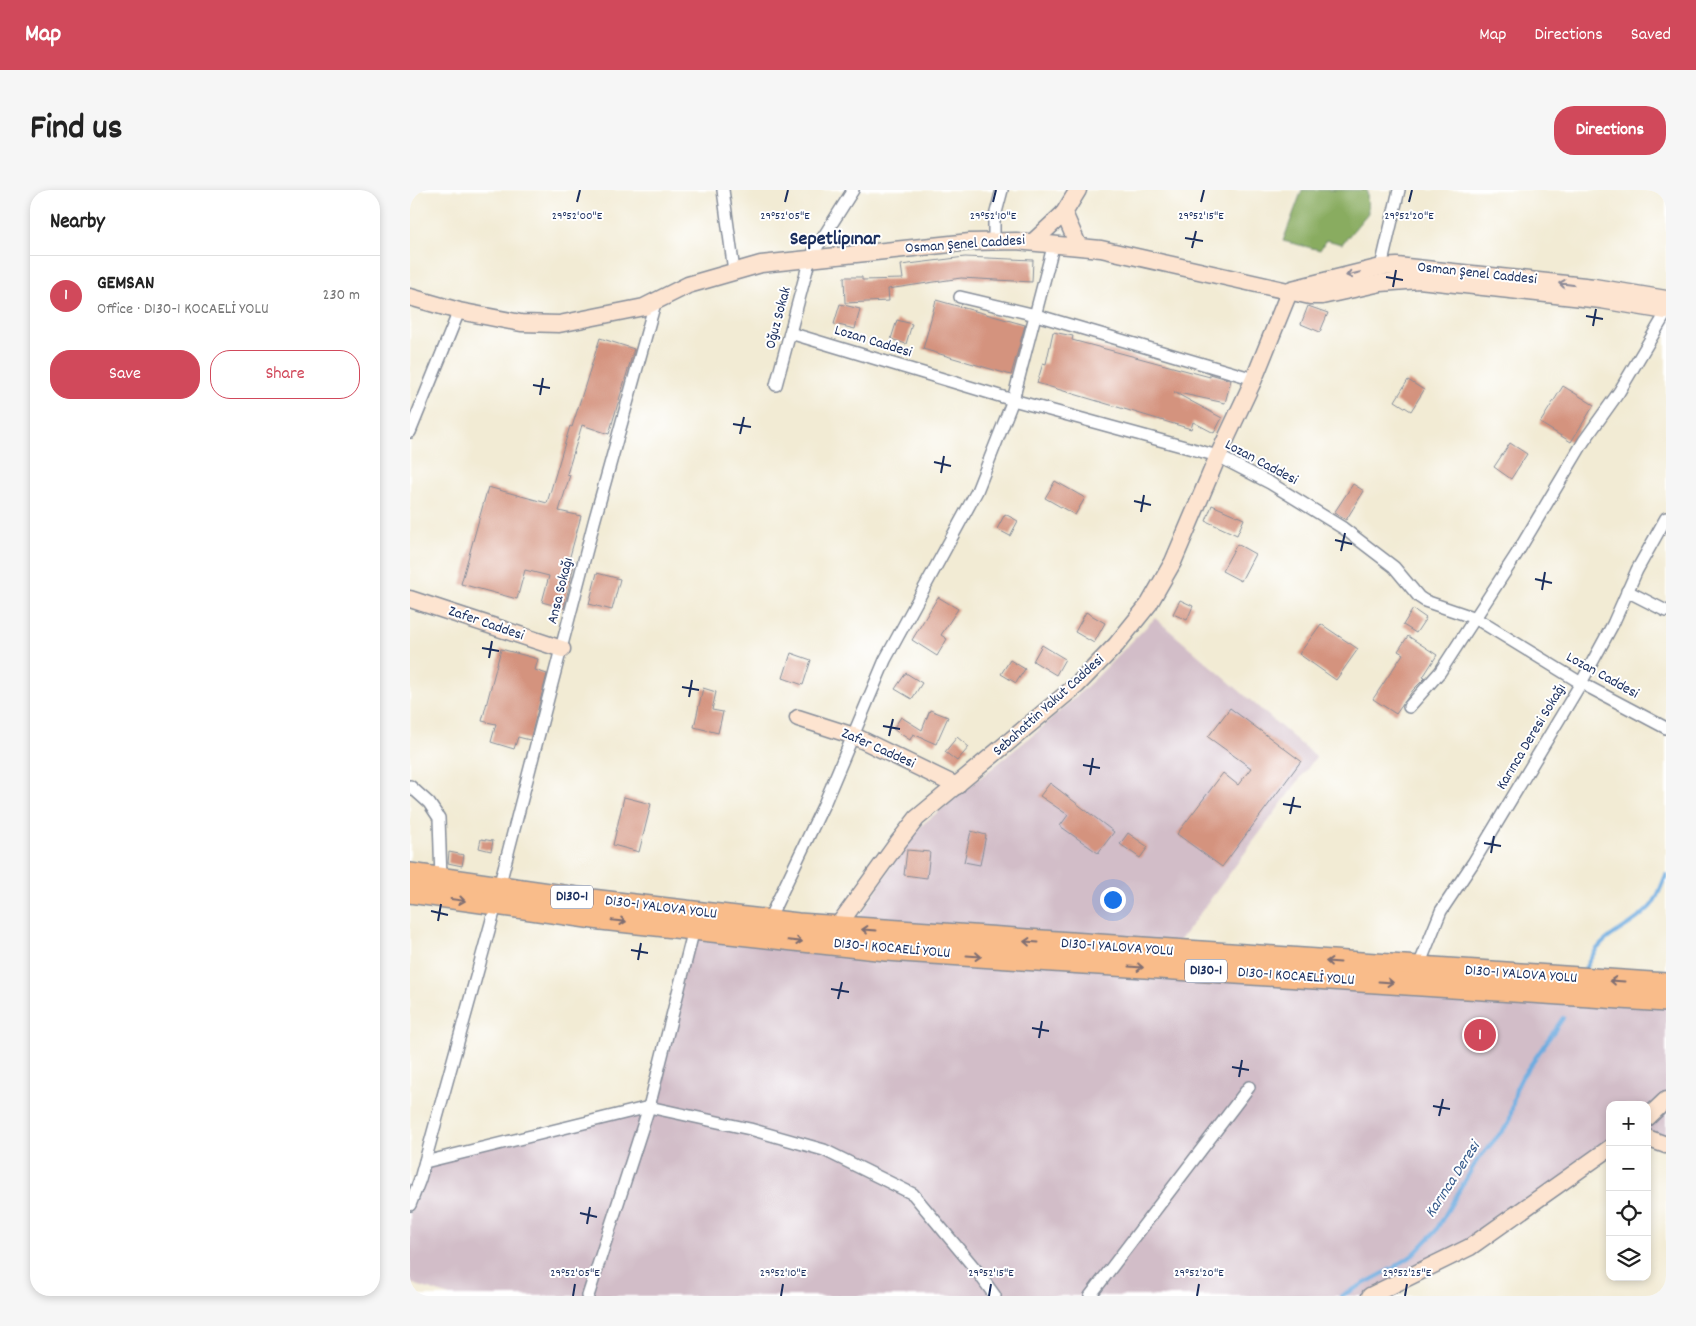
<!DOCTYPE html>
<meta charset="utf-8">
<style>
body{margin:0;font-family:Dekko,sans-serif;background:#f6f6f6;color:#222}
.controls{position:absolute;right:15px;bottom:15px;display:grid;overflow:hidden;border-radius:10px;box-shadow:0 2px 8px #0003}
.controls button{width:45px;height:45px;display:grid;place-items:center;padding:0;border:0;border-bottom:1px solid #e0e0e0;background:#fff;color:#222;font:25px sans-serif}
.you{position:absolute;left:702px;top:709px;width:18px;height:18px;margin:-12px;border:4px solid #fff;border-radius:50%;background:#1a73e8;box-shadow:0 0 0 8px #1a73e833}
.badge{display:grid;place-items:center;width:32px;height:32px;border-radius:50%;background:#d1495b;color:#fff;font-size:16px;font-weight:700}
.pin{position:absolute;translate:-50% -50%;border:2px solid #fff;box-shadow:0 1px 5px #0006}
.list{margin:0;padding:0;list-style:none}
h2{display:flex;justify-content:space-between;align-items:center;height:65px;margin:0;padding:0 20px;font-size:21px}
h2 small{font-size:16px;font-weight:400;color:#767676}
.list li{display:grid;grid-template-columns:32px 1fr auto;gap:15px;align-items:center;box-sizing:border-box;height:80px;padding:0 20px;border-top:1px solid #e0e0e0}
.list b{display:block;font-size:19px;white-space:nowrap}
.list p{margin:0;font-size:16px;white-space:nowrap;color:#767676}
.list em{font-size:16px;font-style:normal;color:#767676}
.actions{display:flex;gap:10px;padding:15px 20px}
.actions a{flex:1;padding:11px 0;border:1px solid #d1495b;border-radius:20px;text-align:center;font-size:18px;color:#d1495b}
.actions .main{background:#d1495b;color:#fff}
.icon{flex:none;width:28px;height:28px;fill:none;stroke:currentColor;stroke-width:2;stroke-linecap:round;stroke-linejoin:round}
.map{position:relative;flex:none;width:1256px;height:1106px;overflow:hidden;border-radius:20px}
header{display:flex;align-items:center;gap:30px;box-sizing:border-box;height:70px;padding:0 25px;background:#d1495b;color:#fff}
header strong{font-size:24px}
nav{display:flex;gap:28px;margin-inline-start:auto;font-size:18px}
.intro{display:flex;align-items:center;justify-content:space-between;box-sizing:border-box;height:120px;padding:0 30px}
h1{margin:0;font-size:35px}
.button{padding:12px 22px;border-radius:20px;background:#d1495b;color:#fff;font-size:18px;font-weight:700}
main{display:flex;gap:30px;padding:0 30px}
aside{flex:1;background:#fff;border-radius:20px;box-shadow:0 2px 8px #0003}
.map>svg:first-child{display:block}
.industrial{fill:#d2bdc8}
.forest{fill:#89ac61;stroke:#526e60}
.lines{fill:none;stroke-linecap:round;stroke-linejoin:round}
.stream{stroke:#6dace0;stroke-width:4}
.building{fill:#d4937e}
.street-casing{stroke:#868d99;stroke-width:14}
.secondary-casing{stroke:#868d99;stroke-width:19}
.highway-casing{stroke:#868d99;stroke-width:24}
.street{stroke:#fff;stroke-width:11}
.secondary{stroke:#fde4d0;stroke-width:16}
.highway{stroke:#f9bc8a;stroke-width:21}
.oneway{stroke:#8c8a97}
.oneway2{stroke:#7f6e72}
.ticks{fill:none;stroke:#1b2f5e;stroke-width:2}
.labels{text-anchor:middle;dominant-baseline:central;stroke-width:4;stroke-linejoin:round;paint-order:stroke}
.shield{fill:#fff;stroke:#5f6d8e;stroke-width:1}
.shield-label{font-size:14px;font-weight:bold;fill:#1b2f5e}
.street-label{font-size:15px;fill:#1b2f5e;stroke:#fff}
.water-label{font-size:16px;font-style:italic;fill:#385b8c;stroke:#fff}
.district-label{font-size:20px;font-weight:bold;fill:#1b2f5e;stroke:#fff}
.ticks-label{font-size:12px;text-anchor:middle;fill:#1b2f5e;stroke:#fff;stroke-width:4;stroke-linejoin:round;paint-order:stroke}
</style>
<header>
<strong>Map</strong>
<nav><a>Map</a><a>Directions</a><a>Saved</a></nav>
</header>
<div class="intro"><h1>Find us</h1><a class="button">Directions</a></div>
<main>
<aside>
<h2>Nearby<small></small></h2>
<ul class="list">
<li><span class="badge">1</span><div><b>GEMSAN</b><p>Office · D130-1 KOCAELİ YOLU</p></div><em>230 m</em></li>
</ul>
<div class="actions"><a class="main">Save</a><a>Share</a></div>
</aside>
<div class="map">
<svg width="1256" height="1106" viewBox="0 0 1256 1106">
<rect width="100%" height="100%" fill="#fff"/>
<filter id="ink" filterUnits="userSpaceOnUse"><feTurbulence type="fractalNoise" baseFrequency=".02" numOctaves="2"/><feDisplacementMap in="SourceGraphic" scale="10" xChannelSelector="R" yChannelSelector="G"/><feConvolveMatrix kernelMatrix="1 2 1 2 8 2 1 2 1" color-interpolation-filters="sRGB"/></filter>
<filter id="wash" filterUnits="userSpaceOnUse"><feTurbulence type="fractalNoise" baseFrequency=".0096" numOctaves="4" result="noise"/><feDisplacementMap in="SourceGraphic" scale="20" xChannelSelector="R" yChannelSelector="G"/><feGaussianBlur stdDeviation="1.12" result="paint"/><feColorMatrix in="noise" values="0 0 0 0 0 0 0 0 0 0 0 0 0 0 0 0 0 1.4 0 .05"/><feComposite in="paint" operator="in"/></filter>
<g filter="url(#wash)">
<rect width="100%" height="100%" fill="#f2ebd4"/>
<path class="industrial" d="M745 428 906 567 762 761 1256 793V955L1237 948V915H1200V958L1060 1057 960 1106H40L0 1093V1022L18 970 239 917 283 745 338 728 385 723 451 725 497 651 513 634 628 541 686 488Z"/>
<path class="forest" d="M892 0H957L958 23 932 54 916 50 910 60 873 51Z"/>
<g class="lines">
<g class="stream">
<path d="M1175 779C1193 739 1216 744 1241 716 1248 708 1251 696 1256 685"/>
<path d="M931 1106 985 1077 1003 1065 1025 1042 1066 972 1099 933 1106 899 1112 887 1153 828"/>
</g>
</g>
<g id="blocks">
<g class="building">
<path d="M555 67 623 70 622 92 551 88 478 99 479 111 435 113 434 87H452V90L493 89 491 75Z"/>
<path d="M526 110 615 135 601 185 513 159Z"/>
<path d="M430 114 450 119 445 139 424 134Z"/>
<path d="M898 116 918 123 910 142 891 134Z"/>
<path d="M487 130 502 134 496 154 481 149Z"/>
<path d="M643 142 663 146 662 150 703 161 800 187V184L821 190 815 213 764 202 812 228 804 243 783 232 781 239 627 193 633 173 636 174Z"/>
<path d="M190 148 224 159 199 244 172 235 157 284 160 285 149 321 171 326 159 370 165 371 154 418 132 412 139 386 115 380 107 409 51 394 78 297 137 313 160 236 162 237Z"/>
<path d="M998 190 1014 200 1001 221 985 211Z"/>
<path d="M1153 196 1184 215 1161 252 1130 233Z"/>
<path d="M1100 253 1117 264 1101 289 1084 277Z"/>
<path d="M645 291 675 308 665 325 635 308Z"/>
<path d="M943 294 954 301 936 330 924 323Z"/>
<path d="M802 315 834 329 827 345 796 331Z"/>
<path d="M595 324 608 331 600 346 587 339Z"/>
<path d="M827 354 845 364 831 391 812 381Z"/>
<path d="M187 383 210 389 202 420 179 414Z"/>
<path d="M528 407 548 419 531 445 537 449 527 466 502 450Z"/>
<path d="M770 410 783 416 777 430 763 424Z"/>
<path d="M1003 419 1016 428 1006 443 993 435Z"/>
<path d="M676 422 695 433 684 453 665 442Z"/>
<path d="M911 434 948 459 926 490 889 464Z"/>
<path d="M998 446 1027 465 1013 487 1015 488 1003 500 986 524 963 509 993 464 988 461Z"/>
<path d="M632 455 655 469 646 485 623 471Z"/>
<path d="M91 459 128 469 125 480 137 484 120 550 108 547 104 559 81 552 86 534 72 531Z"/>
<path d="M381 463 401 470 393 495 373 488Z"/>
<path d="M600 470 615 479 606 493 591 484Z"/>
<path d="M496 483 512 493 502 509 485 499Z"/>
<path d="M293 498 306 502 302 520 313 522 308 543 284 537Z"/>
<path d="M820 518 891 571 812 677 767 644 813 583 828 595 841 578 798 547Z"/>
<path d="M520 520 538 527 526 554 503 544 500 550 483 539 491 527 512 540Z"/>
<path d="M547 547 559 557 547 571 535 562Z"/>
<path d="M640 593 704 642 688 663 650 636 658 625 630 606Z"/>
<path d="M214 607 241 614 229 662 203 655Z"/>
<path d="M561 641 576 645 570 675 554 672Z"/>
<path d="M718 643 738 657 730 668 710 654Z"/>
<path d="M71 649 83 651 81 661 69 658Z"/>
<path d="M497 660 520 662 517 688 494 685Z"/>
<path d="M39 662 54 665 52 676 38 673Z"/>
</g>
</g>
</g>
<g filter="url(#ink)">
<use href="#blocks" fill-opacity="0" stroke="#868d99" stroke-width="1"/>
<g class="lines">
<g class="street-casing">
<g id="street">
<path d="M313 0 324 81"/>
<path d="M584 51V30L592 0"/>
<path d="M971 77 989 0"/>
<path d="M550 107 626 125 844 189"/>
<path d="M380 143 603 210 808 266 860 293 933 338 984 377 1009 407 1015 411 1065 428 1171 493 1256 538"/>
<path d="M366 195 400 68 443 0"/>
<path d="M0 242 49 121"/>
<path d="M1217 401 1256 421"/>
<path d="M999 517 1030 482 1106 365 1174 251 1209 202 1256 123"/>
<path d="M0 596 19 613 29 628 31 689"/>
<path d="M89 697 184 332 245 113"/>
<path d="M361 725 415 612 475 470 567 301 603 210 644 53"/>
<path d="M1008 778 1031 721 1063 673 1171 493 1203 434 1227 380 1256 328"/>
<path d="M15 972 239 917 340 939 414 960 503 1004 567 1081 585 1106"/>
<path d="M0 1015 10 989 86 715"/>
<path d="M178 1106 239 917 284 739"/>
<path d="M680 1106 839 897"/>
</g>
</g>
<g class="secondary-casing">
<g id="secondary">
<path d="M654 23 668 0"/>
<path d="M624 51 654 23 668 55"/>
<path d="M882 99 971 77 987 76 1184 97 1256 109"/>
<path d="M0 107 49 121 111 133 149 134 234 117 278 95 351 74 560 52 606 51 691 59 900 106H912L971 93 1009 90 1191 110 1256 121"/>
<path d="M0 409 152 459"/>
<path d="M388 528 444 546 547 596"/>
<path d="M427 737 489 651 507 628 667 495 706 455 739 414 763 372 808 266 844 189 880 100"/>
<path d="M1237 928 1256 910"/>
<path d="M1237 948 1256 955"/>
<path d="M960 1106 1060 1057 1200 958"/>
</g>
</g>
<g class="highway-casing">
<g id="highway">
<path d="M0 684 181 710 388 734 1256 794"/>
<path d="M0 702 191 729 476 760 1256 811"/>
</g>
</g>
<use href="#street" class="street"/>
<use href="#secondary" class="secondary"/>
<use href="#highway" class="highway"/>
</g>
<defs><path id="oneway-shaft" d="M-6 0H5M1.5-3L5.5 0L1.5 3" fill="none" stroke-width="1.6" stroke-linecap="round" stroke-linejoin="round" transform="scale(1.25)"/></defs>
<g class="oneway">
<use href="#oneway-shaft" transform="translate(943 84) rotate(166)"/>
<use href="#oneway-shaft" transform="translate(1156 94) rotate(-173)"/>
</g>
<g class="oneway2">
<use href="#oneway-shaft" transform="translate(48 710) rotate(8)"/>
<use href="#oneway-shaft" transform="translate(209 731) rotate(6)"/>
<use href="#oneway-shaft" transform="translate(459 740) rotate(-176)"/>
<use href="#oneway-shaft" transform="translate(385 751) rotate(6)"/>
<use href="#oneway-shaft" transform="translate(621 752) rotate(-176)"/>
<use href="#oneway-shaft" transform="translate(564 766) rotate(4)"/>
<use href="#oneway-shaft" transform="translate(923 772) rotate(-176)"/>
<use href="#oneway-shaft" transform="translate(726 777) rotate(4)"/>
<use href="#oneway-shaft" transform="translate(1207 791) rotate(-176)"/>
<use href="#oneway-shaft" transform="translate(976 792) rotate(4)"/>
</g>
</g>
<path class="ticks" d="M167 12 170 0M375 12 378 0M583 12 586 0M791 12 794 0M999 12 1002 0M775 48 793 51M782 58 786 41M976 87 993 90M983 97 986 80M1176 126 1193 129M1183 136 1186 119M123 195 140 198M130 205 133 188M323 234 341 237M330 244 334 227M524 272 541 276M531 283 534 266M724 311 741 315M731 322 734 305M925 350 942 354M931 361 935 343M1125 389 1142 393M1132 400 1135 382M72 458 89 461M79 468 82 451M272 497 289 500M279 507 282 490M473 536 490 539M479 546 483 529M673 575 690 578M680 585 683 568M873 614 891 617M880 624 884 607M1074 653 1091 656M1081 663 1084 646M21 721 38 725M28 731 31 714M221 760 238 763M228 770 231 753M421 799 439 802M428 809 432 792M622 838 639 841M629 848 632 831M822 877 839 880M829 887 832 870M1023 916 1040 919M1029 926 1033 909M170 1023 187 1027M177 1034 180 1017M163 1106 165 1094M371 1106 373 1094M579 1106 581 1094M787 1106 789 1094M995 1106 997 1094"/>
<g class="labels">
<g class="shield">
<rect x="141" y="695.5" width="42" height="23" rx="4"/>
<rect x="775" y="769.5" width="42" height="23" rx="4"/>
</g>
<g class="shield-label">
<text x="162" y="707">D130-1</text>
<text x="796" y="781">D130-1</text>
</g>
<g class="street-label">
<text transform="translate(555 55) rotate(-4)">Osman Şenel Caddesi</text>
<text transform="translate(1067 84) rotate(6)">Osman Şenel Caddesi</text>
<text transform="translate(369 128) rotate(-75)">Oğuz Sokak</text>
<text transform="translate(463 152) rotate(17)">Lozan Caddesi</text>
<text transform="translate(851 273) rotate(28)">Lozan Caddesi</text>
<text transform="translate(151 401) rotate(-76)">Ansa Sokağı</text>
<text transform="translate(76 434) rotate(19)">Zafer Caddesi</text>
<text transform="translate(1192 486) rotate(29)">Lozan Caddesi</text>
<text transform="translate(639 516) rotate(-42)">Sebahattin Yakut Caddesi</text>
<text transform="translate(1122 547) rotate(-59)">Karınca Deresi Sokağı</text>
<text transform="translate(468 559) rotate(24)">Zafer Caddesi</text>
<text transform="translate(251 718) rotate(7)">D130-1 YALOVA YOLU</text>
<text transform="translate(707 758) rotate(4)">D130-1 YALOVA YOLU</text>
<text transform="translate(482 759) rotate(5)">D130-1 KOCAELİ YOLU</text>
<text transform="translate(1111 785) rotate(4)">D130-1 YALOVA YOLU</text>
<text transform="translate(886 787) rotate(4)">D130-1 KOCAELİ YOLU</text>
</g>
<g class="water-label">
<text transform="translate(1043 990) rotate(-57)">Karınca Deresi</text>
</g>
<g class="district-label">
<text x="425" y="50">Sepetlipınar</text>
</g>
</g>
<g class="ticks-label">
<text x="375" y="29">29°52'05"E</text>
<text x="583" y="29">29°52'10"E</text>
<text x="791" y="29">29°52'15"E</text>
<text x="999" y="29">29°52'20"E</text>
<text x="167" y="29">29°52'00"E</text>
<text x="165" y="1086">29°52'05"E</text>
<text x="373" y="1086">29°52'10"E</text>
<text x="581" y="1086">29°52'15"E</text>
<text x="789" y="1086">29°52'20"E</text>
<text x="997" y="1086">29°52'25"E</text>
</g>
</svg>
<div class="controls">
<button>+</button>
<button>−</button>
<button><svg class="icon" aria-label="locate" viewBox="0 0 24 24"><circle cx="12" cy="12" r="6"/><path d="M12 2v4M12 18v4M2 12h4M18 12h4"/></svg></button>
<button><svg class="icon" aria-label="layers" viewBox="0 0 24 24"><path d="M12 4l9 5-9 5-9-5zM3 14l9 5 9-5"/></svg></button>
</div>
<div class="you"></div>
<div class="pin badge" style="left:1070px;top:845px">1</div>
</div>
</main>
